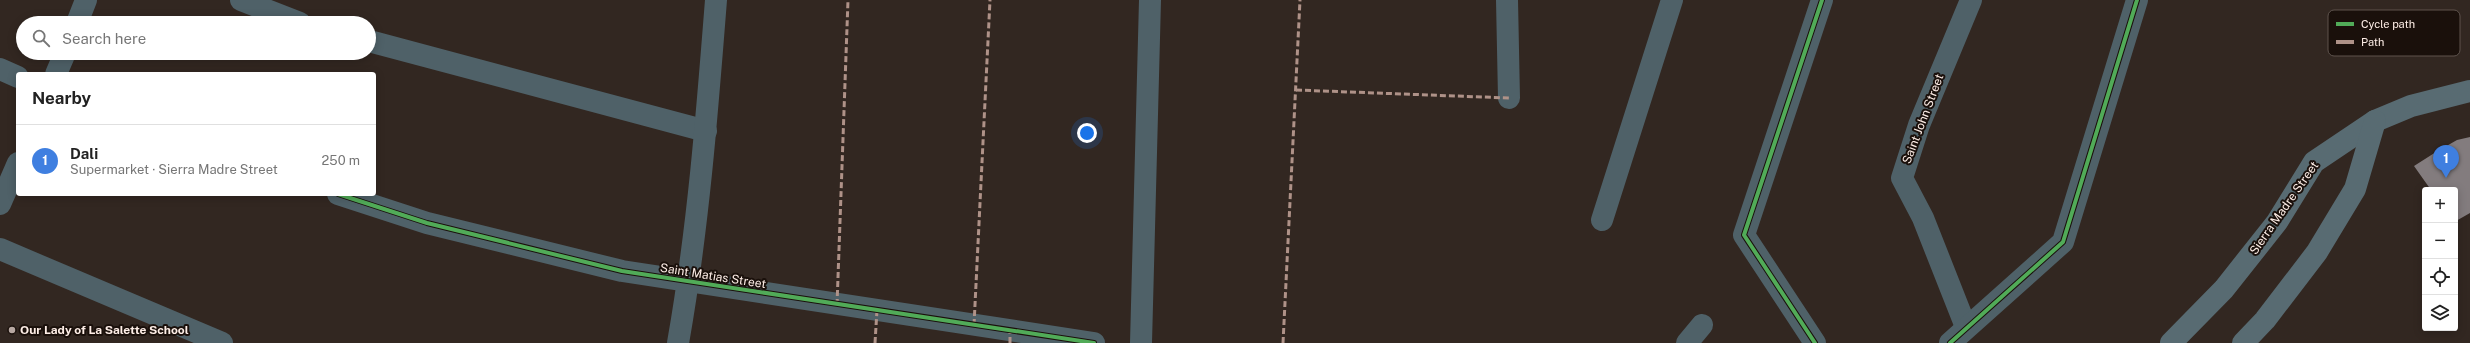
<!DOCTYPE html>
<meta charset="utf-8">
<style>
body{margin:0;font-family:"Public Sans",sans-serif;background:#f2f2f2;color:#222}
.controls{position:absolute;right:12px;bottom:12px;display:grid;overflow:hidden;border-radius:4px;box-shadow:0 2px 10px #0003}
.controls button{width:36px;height:36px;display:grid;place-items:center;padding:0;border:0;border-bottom:1px solid #e0e0e0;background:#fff;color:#222;font:20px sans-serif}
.you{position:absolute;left:1087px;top:133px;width:14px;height:14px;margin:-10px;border:3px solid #fff;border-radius:50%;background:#1a73e8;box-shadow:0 0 0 6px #1a73e833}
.badge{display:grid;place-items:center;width:26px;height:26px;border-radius:50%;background:#b45309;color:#fff;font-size:13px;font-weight:700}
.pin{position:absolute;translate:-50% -33px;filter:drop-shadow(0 1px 2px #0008)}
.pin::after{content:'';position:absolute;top:21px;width:14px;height:12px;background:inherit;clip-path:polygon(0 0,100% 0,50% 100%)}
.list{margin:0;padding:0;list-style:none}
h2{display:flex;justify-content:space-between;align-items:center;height:52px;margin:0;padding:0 16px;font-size:17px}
h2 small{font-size:13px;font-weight:400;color:#767676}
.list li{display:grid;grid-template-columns:26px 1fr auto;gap:12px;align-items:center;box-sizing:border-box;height:72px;padding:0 16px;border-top:1px solid #e0e0e0}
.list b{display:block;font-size:15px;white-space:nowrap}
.list p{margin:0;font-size:13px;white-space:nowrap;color:#767676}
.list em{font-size:13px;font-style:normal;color:#767676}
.icon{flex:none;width:22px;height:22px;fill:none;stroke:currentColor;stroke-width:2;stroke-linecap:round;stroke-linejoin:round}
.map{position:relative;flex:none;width:2470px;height:343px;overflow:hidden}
.search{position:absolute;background:#fff;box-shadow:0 2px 10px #0003;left:16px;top:16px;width:360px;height:44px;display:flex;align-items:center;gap:10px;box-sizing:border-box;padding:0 14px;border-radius:22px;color:#767676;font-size:15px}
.panel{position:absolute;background:#fff;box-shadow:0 2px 10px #0003;left:16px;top:72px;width:360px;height:124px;border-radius:4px}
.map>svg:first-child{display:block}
.building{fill:#837c7e}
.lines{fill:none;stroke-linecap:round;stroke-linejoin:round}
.minor{stroke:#4f6168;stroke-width:22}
.major{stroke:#586b72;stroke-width:22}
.quiet{stroke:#af9288;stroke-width:3;stroke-dasharray:6 3;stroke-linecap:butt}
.cycleway-casing{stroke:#1a100b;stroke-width:6}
.cycleway{stroke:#51ab58;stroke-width:4}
.poi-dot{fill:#b7a8a2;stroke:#1a100b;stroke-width:1.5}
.labels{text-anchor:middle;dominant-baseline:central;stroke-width:4;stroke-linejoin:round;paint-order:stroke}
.street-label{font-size:12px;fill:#feeee7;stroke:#1a100b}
.poi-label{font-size:12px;font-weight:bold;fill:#feeee7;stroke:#1a100b;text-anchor:start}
.key{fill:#1a100b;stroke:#5e534d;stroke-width:1}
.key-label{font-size:11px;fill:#feeee7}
</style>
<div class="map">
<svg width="2470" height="343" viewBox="0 0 2470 343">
<rect width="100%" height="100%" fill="#322721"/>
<path class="building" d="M2470 137V213L2456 221 2455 190H2431L2414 166 2436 152 2457 140Z"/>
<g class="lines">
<g class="minor">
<path d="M241 0 300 23"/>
<path d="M1507 0 1509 98"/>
<path d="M77 23 86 0"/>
<path d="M369 41 706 131"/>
<path d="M0 69 18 77"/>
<path d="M56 74 65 53"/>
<path d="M338 194 427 223 622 271 1094 343"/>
<path d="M0 204 18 163"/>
<path d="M1602 220 1672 0"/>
<path d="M0 249 222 343"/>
<path d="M1966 327 1923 218 1902 178 1919 125 1971 0"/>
<path d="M678 343C698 230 707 115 716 0"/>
<path d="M1141 343 1150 0"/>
<path d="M1687 343 1702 325"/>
<path d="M1815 343 1744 235 1822 0"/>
<path d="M1950 343 2063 242 2137 0"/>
</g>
<g class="major">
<path d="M2171 343 2224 289 2277 222 2314 162 2375 121 2411 106 2470 91"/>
<path d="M2243 343 2265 320 2317 252 2355 189 2375 121"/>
</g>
<g class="quiet">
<path d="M1296 90 1509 98"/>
<path d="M837 305 848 0"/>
<path d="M974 325 990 0"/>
<path d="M875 343 877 310"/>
<path d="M1010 343V331"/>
<path d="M1283 343 1300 0"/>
</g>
<g class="cycleway-casing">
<g id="cycleway">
<path d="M338 194 427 223 622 271 1094 343"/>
<path d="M1815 343 1744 235 1822 0"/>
<path d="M1950 343 2063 242 2137 0"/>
</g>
</g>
<use href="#cycleway" class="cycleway"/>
</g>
<circle class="poi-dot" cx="12" cy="330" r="4"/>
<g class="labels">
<g class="street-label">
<text transform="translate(1923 119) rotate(-69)">Saint John Street</text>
<text transform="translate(2284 208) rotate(-55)">Sierra Madre Street</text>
<text transform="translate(713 276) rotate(9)">Saint Matias Street</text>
</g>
<g class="poi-label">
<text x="20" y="330">Our Lady of La Salette School</text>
</g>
</g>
<rect x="2328" y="10" width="132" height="46" rx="6" class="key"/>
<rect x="2336" y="22" width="18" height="4" fill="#51ab58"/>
<rect x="2336" y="40" width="18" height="4" fill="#af9288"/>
<g class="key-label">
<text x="2361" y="28">Cycle path</text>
<text x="2361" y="46">Path</text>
</g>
</svg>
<div class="controls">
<button>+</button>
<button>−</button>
<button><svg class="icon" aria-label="locate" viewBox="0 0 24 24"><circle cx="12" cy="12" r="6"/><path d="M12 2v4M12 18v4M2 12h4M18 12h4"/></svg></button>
<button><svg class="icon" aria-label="layers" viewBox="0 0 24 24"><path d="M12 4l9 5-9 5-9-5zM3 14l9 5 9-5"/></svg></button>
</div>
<div class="you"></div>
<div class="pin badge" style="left:2446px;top:178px;background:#3f7fe0">1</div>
<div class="search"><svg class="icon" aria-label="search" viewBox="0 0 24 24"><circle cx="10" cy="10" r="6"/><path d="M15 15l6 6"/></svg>Search here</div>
<section class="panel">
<h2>Nearby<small></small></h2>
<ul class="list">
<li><span class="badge" style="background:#3f7fe0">1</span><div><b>Dali</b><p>Supermarket · Sierra Madre Street</p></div><em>250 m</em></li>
</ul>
</section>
</div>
